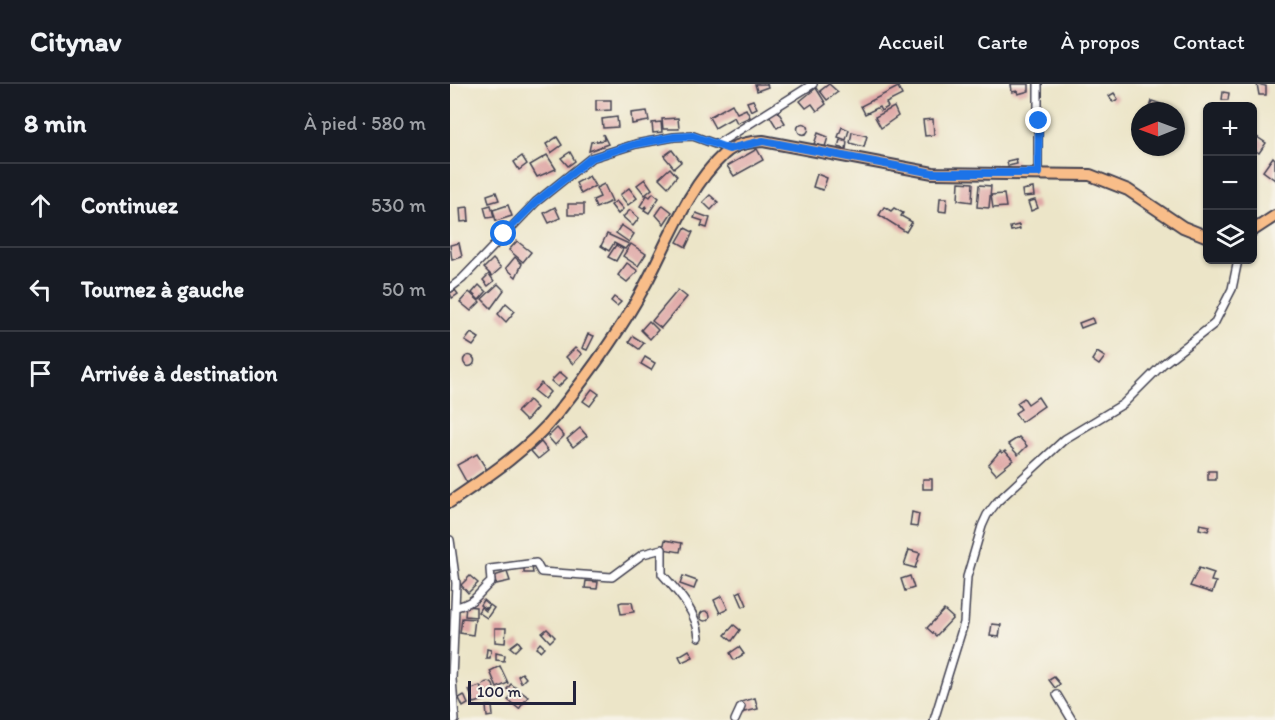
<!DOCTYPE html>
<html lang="fr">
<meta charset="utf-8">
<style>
body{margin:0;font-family:Itim,sans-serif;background:#20242c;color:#f1f3f6}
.controls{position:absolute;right:18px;top:18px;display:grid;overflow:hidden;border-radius:9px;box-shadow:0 2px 4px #0004}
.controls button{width:54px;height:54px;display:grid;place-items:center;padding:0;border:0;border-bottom:2px solid #363941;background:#171b24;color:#f1f3f6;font:30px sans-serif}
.compass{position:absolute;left:681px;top:18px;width:54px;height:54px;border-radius:50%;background:#171b24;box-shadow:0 2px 4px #0004;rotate:269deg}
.scale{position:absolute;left:18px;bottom:15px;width:108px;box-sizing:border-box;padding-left:6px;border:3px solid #22223b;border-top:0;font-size:16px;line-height:21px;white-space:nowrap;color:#22223b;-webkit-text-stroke:4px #f7f3e8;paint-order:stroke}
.stop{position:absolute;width:18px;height:18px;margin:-14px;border:4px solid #1a73e8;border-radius:50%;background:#fff}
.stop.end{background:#1a73e8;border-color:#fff;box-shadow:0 2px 6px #0008}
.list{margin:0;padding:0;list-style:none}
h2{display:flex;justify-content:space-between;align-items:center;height:78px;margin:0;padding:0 24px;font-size:26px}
h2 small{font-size:20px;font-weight:400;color:#9ea1a6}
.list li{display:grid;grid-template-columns:39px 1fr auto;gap:18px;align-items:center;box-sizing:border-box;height:84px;padding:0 24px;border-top:2px solid #363941}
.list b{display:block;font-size:22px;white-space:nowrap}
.list em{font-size:20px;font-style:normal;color:#9ea1a6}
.icon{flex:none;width:33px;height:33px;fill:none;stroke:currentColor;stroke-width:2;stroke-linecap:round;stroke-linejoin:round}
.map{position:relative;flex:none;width:825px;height:636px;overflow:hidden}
header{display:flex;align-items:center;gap:36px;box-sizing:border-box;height:84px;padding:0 30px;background:#171b24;border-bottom:2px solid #363941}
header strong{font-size:28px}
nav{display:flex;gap:33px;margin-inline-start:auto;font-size:21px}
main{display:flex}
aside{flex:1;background:#171b24}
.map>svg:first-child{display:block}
.building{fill:#dfa7a6}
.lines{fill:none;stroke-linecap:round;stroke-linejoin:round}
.minor-casing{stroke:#403f50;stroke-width:10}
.primary-casing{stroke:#403f50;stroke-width:14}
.minor{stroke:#fff;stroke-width:7}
.primary{stroke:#f8bd89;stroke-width:10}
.route{stroke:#1a73e8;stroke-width:8}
</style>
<header>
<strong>Citynav</strong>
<nav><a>Accueil</a><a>Carte</a><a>À propos</a><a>Contact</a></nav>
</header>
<main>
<aside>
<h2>8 min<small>À pied · 580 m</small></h2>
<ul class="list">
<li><svg class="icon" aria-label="ahead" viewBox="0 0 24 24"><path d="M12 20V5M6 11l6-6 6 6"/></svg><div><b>Continuez</b></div><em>530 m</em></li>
<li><svg class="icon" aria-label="left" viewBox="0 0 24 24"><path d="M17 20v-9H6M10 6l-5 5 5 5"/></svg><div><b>Tournez à gauche</b></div><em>50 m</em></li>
<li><svg class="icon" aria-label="arrive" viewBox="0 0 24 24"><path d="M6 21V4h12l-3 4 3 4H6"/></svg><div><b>Arrivée à destination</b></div></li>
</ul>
</aside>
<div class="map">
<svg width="825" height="636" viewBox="0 0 825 636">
<rect width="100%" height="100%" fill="#f7f3e8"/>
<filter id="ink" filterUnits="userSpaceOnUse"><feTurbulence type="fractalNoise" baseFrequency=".0167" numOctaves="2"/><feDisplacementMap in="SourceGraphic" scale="12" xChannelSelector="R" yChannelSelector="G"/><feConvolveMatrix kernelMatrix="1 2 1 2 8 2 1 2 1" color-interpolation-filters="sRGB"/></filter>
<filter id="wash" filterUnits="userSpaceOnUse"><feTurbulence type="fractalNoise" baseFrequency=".008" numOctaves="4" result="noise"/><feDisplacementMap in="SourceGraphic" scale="24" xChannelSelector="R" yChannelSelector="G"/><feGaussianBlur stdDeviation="1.35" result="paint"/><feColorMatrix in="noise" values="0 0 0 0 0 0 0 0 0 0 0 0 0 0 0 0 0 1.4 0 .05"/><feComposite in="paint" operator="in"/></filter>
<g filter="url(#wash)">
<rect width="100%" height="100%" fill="#ece5c8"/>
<g id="blocks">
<g class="building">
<path d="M305 0H317L318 3 307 7Z"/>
<path d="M379 0 388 8 377 16 370 7Z"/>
<path d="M561 0H579V7L568 10 567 7 562 8Z"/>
<path d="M807 0 816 2V11H809Z"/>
<path d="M448 3 452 11 436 19 438 23 431 27 429 23 415 30 411 22Z"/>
<path d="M366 4 376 20 367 27 362 20 356 24 350 17Z"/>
<path d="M773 8 779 9 778 16H772Z"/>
<path d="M664 9 668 15 663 18 659 12Z"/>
<path d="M146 16H161V26L146 27Z"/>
<path d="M303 16 307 24 301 27 297 18Z"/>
<path d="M702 17 711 20 709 27H699Z"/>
<path d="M282 20 287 29 296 25 300 33 287 39 284 33 265 44 259 33Z"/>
<path d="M444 23 448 32 431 44 425 33Z"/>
<path d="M327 26 335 39 327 44 319 31Z"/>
<path d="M197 27 199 37 182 40 181 29Z"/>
<path d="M167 33 168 43 153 44 152 35Z"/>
<path d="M228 34 229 45H213L212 35Z"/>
<path d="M483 35 484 51 475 52 473 36Z"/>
<path d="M211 38 212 48 203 49 202 39Z"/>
<circle cx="353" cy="45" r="5.5"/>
<path d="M392 43 399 46 396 56 388 53Z"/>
<path d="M402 48 417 52 414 63 400 59Z"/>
<path d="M368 49 378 53 375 63 364 60Z"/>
<path d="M153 50 158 60 139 67 141 58 154 56Z"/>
<path d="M107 53 112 61 101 69 96 60Z"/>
<path d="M807 53 816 59 809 69 802 64Z"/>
<path d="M390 56 397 58 396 65 388 63Z"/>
<path d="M307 65 313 76 284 92 277 82Z"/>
<path d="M222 66 231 78 224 84 214 72Z"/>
<path d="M120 68 125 77 118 82 111 74Z"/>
<path d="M97 71 106 85 87 93 80 81Z"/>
<path d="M72 72 77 80 69 86 64 78Z"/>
<path d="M823 73 825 75V96L813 87Z"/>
<path d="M566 75 567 80 558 82 557 77Z"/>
<path d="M220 84 227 92 218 103 209 94Z"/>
<path d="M367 90 377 94 373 106 363 103Z"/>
<path d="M139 92 145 102 131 110 126 99Z"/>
<path d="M195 95 202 105 195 111 187 101Z"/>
<path d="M509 98 523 99 522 118 508 116Z"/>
<path d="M154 100 162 117 146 124 143 116 150 113 146 104Z"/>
<path d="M529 101 541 102 539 124 527 123Z"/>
<path d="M179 104 187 114 178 121 170 111Z"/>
<path d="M583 104 584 112 573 113 572 106Z"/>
<path d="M46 108 49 116 39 119 37 111Z"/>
<path d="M203 109 209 114 199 129 194 126 197 122 193 124 190 122 197 111 200 113Z"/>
<path d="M554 110 556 123 543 124 541 111Z"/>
<path d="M260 111 268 118 261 126 253 118Z"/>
<path d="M490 114H497L496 128 489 127Z"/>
<path d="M585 116 588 124 581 127 578 118Z"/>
<path d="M166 117 173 125 168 130 161 121Z"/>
<rect x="118" y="120" width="16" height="11"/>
<path d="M41 121 44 133 37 134 34 123Z"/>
<path d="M58 121 62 132 46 137 43 126Z"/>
<path d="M213 121 222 128 214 140 206 131Z"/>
<path d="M18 123 19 137 11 138 10 124Z"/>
<path d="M105 123 110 134 99 139 94 129Z"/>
<path d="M434 123 441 127 444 124 453 129 451 132 462 138 456 148 429 131Z"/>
<path d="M180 126 189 134 183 142 173 133Z"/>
<path d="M246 129 260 134 257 144 251 142 253 137 244 134Z"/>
<path d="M171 141 184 150 179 158 166 149Z"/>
<path d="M569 141 570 145 561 147 560 143Z"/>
<path d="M235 144 243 148 236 163 227 158Z"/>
<path d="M157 150 179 160 175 165 164 159 159 167 151 162Z"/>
<path d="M67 157 81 168 73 178 59 166Z"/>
<path d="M9 159 12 173 2 176 0 161Z"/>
<path d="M181 160 196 170 188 182 173 172Z"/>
<path d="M166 161 173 165 166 177 158 173Z"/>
<path d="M65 173 72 180 66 193 56 184Z"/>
<path d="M43 175 51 184 42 192 34 184Z"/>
<path d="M177 179 188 187 177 198 168 191Z"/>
<path d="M39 190 44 197 38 202 33 196Z"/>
<path d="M48 200 54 206 41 224 32 215Z"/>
<path d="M29 201 36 208 29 216 22 209Z"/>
<path d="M5 206 8 210 2 214 0 209Z"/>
<path d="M228 206 237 213 211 244 202 237Z"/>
<path d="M19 208 30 218 21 227 10 218Z"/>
<path d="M164 213 171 218 167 222 161 217Z"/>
<path d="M56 219 65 227 56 238 48 230Z"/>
<path d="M642 234 644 239 631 244 629 239Z"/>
<path d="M199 237 208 246 200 255 191 246Z"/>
<path d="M21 249 29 254 23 262 15 257Z"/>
<path d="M138 250 144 252 137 266 132 264Z"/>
<path d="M183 252 194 259 189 265 179 258Z"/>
<path d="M125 264 132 270 123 280 116 273Z"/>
<path d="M647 268 655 273 649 281 642 276Z"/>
<circle cx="19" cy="277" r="5.5"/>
<path d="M195 273 205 279 201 286 191 280Z"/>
<path d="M110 288 117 294 108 303 101 297Z"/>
<path d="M91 299 100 308 94 315 84 307Z"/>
<path d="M142 305 149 310 140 322 133 317Z"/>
<path d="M588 313 594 322 571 338 565 329 571 325 567 319 574 314 578 320Z"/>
<path d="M79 316 87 324 76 337 67 328Z"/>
<path d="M107 344 114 352 105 361 98 353Z"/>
<path d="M130 344 137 352 123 363 117 355Z"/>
<path d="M569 353 577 362 568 371 558 360Z"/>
<path d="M91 358 98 367 88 375 81 367Z"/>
<path d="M550 367 552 369 555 367 563 376 546 390 538 381Z"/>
<path d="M27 370 37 386 17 399 7 381Z"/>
<rect x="758" y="387" width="8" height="9"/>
<rect x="473" y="395" width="9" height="10"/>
<path d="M462 428 469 430 467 443 460 442Z"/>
<path d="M750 440 760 442 758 447 749 445Z"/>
<path d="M215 456 232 459 230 468 213 465Z"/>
<path d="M459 466 470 469 465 484 454 481Z"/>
<path d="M82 483 83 489H74V484Z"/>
<path d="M749 484 764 489 761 497 766 498 762 509 740 502Z"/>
<path d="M57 488 60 497 46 500 44 492Z"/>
<path d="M20 492 28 499 18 509 11 501Z"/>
<path d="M233 492 247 497 244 505 230 500Z"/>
<path d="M460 492 464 504 455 507 451 495Z"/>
<path d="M136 497 148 498 147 505 135 504Z"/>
<path d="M291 507 297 521 293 523 287 509Z"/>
<path d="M272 512 278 525 270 529 264 516Z"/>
<path d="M33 516 39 521 36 525 30 521Z"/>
<path d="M172 518H182L184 528 171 530 169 519Z"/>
<path d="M40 521 44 524 37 534 28 528 31 523 36 527Z"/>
<path d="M16 522 26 523V533L15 532Z"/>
<path d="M494 526 503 534 486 552 477 544Z"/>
<circle cx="255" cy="532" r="5"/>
<path d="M12 534 25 535 23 551 10 549Z"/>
<path d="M542 540 551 541 549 553 540 552Z"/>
<path d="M284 541 290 546 282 557 275 551Z"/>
<path d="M45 544H56L55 559 45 558Z"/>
<path d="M97 545 105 553 100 558 92 549Z"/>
<path d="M68 557 71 561 65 567 60 563Z"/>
<path d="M90 559 94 563 90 567 86 564Z"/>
<path d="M289 563 294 570 284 576 280 569Z"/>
<path d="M37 565 41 566 40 574H36Z"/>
<path d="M239 566 243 573 232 578 229 572Z"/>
<path d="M46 569 55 571 54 577 46 576Z"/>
<path d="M50 582 58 599 47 604 40 587Z"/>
<path d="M72 589 76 594 71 599 68 592Z"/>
<path d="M604 593 610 600 605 604 599 596Z"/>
<circle cx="38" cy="604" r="6"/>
<path d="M61 600 78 613 69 625 58 616 63 609 57 605Z"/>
<path d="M30 602 35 616 24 619 19 606Z"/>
<path d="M14 611 18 620 13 623 9 614Z"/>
<path d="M305 614 308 625 294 628 291 618Z"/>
<path d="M36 622H42L43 632 37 633Z"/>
</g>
</g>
</g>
<g filter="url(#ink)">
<use href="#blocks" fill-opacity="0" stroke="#403f50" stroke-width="1.5"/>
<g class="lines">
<g class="minor-casing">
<g id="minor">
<path d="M588 0V89"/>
<path d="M269 59 363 0"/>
<path d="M0 204 12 195 86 118 141 74 186 60 224 53 243 52 279 65"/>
<path d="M0 456 6 499 2 595 5 636"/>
<path d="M6 523C27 518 26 511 41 498L40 485 86 479 91 488 162 493 193 470 212 465V490C228 508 247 528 249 553"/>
<path d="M607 611 622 636"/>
<path d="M285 636 291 623"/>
<path d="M484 636 514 539 517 493 532 442 537 431 547 418 615 355 673 320 713 280 764 240 782 205 788 176"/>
</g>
</g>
<g class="primary-casing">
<g id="primary">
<path d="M802 147 825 132"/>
<path d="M0 418C37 393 78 366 106 331 138 291 170 248 194 203 218 159 237 104 274 70 285 60 299 58 313 57L483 89 640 91 678 106 733 143 758 153"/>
</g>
</g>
<use href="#minor" class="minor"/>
<use href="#primary" class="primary"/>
</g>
</g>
<g class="lines" filter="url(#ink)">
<path class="route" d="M54 150 86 118 141 74 186 60 224 53 243 52 279 65 313 57 483 89H588L589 37"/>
</g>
</svg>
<div class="controls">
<button>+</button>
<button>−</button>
<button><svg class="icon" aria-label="layers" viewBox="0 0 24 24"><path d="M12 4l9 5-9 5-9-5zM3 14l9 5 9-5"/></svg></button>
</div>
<svg class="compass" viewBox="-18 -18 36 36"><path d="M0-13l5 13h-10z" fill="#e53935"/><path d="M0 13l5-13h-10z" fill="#9ea1a6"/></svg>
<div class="scale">100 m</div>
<div class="stop" style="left:54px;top:150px"></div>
<div class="stop end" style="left:589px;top:37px"></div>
</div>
</main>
